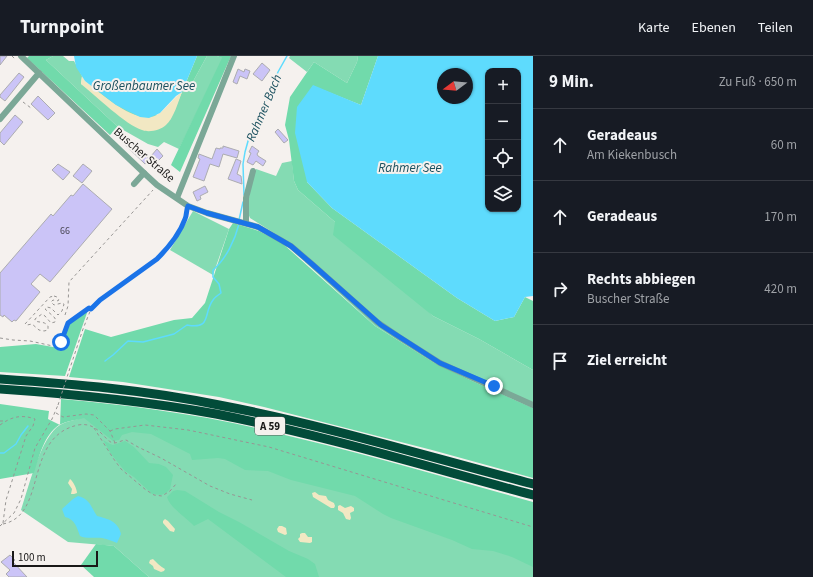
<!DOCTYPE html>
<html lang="de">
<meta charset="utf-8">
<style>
body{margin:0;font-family:"Source Sans 3",sans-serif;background:#20242c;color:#f1f3f6}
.controls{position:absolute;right:12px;top:12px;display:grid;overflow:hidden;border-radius:8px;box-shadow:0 1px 3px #0004}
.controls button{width:36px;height:36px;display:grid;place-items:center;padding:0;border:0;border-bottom:1px solid #363941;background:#171b24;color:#f1f3f6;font:20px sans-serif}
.compass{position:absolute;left:437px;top:12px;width:36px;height:36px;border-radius:50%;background:#171b24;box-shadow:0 1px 3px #0004;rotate:254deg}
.scale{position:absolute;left:12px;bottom:10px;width:86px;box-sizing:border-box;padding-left:4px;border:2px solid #191817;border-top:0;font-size:11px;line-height:14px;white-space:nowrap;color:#191817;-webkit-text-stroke:3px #f5f1ee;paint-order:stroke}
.stop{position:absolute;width:12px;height:12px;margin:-9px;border:3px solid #1a73e8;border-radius:50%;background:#fff}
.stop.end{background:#1a73e8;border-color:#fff;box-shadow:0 1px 4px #0008}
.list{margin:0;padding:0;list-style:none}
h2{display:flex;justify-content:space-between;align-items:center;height:52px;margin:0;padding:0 16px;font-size:17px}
h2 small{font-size:13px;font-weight:400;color:#9ea1a6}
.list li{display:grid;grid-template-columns:26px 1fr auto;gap:12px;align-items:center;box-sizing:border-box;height:72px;padding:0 16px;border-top:1px solid #363941}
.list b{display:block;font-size:15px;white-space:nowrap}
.list p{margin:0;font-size:13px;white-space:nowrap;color:#9ea1a6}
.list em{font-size:13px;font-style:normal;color:#9ea1a6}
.icon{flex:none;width:22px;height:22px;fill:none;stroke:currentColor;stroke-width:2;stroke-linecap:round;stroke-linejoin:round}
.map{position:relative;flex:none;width:533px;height:521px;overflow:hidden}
header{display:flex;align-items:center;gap:24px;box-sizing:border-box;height:56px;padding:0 20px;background:#171b24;border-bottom:1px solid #363941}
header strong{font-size:19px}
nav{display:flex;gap:22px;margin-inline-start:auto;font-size:14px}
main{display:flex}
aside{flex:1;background:#171b24}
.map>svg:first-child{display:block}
.green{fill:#84dbb3}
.forest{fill:#71daab}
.sand{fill:#f2e8c3}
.water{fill:#5edbfd;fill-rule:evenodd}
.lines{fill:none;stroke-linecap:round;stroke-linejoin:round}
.stream{stroke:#5edbfd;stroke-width:1.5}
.building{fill:#cbc4f7;stroke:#acacb0}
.path{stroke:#979593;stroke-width:1;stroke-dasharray:3 3;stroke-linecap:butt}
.minor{stroke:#7ba897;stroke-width:6}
.highway{stroke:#024b39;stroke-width:9}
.path-bridge{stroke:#979593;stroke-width:1;stroke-dasharray:3 3;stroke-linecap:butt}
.route{stroke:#1a73e8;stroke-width:5}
.labels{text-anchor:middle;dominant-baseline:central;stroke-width:4;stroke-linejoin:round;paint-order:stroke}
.number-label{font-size:10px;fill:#46434f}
.shield{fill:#f5f1ee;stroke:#5b5958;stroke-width:1}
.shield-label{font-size:11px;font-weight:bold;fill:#191817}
.street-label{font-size:12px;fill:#191817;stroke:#f5f1ee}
.water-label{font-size:13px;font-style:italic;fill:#1a505e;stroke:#f5f1ee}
</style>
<header>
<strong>Turnpoint</strong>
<nav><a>Karte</a><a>Ebenen</a><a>Teilen</a></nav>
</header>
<main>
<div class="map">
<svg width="533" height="521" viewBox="0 0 533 521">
<rect width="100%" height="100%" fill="#f5f1ee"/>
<g class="green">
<path d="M53 0H63L69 5H74L82 20 81 28 170 64 182 36 190 31 207 0H217L223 2 179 93 164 86 158 91 148 88 118 71 46 4Z"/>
<path d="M290 0H358L357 6 347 27 314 6 307 16 289 2Z"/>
<path d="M292 105 294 125 298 134 335 166 433 260 479 283 533 314V352L470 324 433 306 375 270 305 206 309 202 282 182 250 162 247 155 252 122 256 113 276 120 282 107Z"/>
<path d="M193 155 229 173 213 219 170 194Z"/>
<path d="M84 361 143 373 533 475V521H149L114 490 68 486 21 454C28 433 41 380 60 369 66 365 77 364 84 361Z"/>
</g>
<g class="forest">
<path d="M29 0H53L46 4 118 71 110 79 27 2Z"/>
<path d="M197 0H207L190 31 182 36Z"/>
<path d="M217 0H231L180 116 171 109 222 2Z"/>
<path d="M358 0H378L361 49 313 30 307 126 332 152 457 242 495 265 514 261 525 241 533 245V314L479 283 433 260 333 179 335 166 298 134 294 125 289 84 285 69 290 41 314 6 347 27 357 6Z"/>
<path d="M233 167 259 175 282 187 375 270 433 306 470 324 533 352V422L432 394 264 351 219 341 123 326 69 321 85 273 111 281 174 264 192 262 205 247 229 173Z"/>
<path d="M88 254 65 320 0 316V291L36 288 53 291 59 290 62 287 69 267Z"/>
<path d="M61 343C129 349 197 358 264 374 355 395 444 421 533 446V511L512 501 493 495 472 493 452 484 391 462 383 458 355 440 291 424 268 415 245 414 225 403 218 402 192 404 190 398 151 378 132 376 122 379 119 384 113 385 84 362C77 364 66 365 59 369 44 379 39 401 34 417L0 423V348L49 355 48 363 60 369Z"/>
<path d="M103 384 110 388 113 389 125 385 134 391 149 407 159 408 166 411 173 419 170 433 166 437 161 439 152 438 134 421 125 415 111 398Z"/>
<path d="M177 434 185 435 219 456 239 466 289 495 308 503 315 508 319 521H286L208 463 194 470C186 461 170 452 167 441L173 435Z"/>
<path d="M96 488 114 490 149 521H94L81 509Z"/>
</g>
<g class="sand">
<path d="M82 20 85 25C102 38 139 73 160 57 168 51 173 42 182 36 178 46 174 62 166 69 161 74 149 77 142 74 126 69 96 40 81 28Z"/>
<path d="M70 423C73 425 77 433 77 437L74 438H71L72 433 68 427Z"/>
<path d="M315 436 319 439 326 440 328 444 334 447 335 450 334 452H331L313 441 312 437Z"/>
<path d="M340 449 345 452 351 450 354 452V455L350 457 351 462 350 464 346 463 343 457 338 454V450Z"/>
<path d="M165 463 168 465 175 473 174 476 170 475 163 467V465Z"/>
<path d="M279 470H282L286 472 287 478 285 479 278 476 277 473Z"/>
<path d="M302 477H305L308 481H312V486L310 487 300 486 298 483 300 481V478Z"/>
<path d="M153 503C156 506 161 511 165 513L164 515 161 516 154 513 153 510 149 507 150 504Z"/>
</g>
<g class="water">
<path d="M74 0H197L182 36 176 40 160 57 149 62 140 61 116 49 85 25 76 11Z"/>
<path d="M378 0H533V240L525 241 514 261 495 265 457 242 332 152 307 126 295 77 297 51 313 29 361 49ZM488 15H518V153H488ZM443 18H467V42H443Z"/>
<path d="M78 440C90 443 91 451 97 460 108 463 118 465 121 478L117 487C112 485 108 483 102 482 95 481 86 483 80 480 77 472 75 463 65 461L62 453 73 443Z"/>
</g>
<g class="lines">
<g class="stream">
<path d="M244 139 243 108 245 96 250 78 254 67 266 46 278 16 287 0"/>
<path d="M239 164 243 146"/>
<path d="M105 305 113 299 128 285 143 286 174 278 187 269C212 274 203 257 213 244 215 241 218 239 221 237L219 228 213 221V214C226 203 235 184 239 168"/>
<path d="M0 397H4L16 388 21 379 28 370"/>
</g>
</g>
<g class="building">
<path d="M0 0H7L0 9Z"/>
<path d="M262 7 270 14 262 25 253 18Z"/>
<path d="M238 13 244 16 245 13 250 15 247 23 240 20 237 28 233 26Z"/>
<path d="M19 17 24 21 5 45 0 41V39Z"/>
<path d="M38 40 55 57 48 64 31 48Z"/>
<path d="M15 59 23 66 4 89 0 85V77Z"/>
<path d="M119 73 150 104 145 108 114 78Z"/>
<path d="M278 73 288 84 284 87 275 76Z"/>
<path d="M223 90 239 95 237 102 223 98 219 111 210 108 204 125 193 121 200 103 198 102 199 98 212 103 216 92 220 93V92H223Z"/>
<path d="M252 90 259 95 257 98 258 100 266 105 263 110 256 105 253 109 247 106 251 97 249 96Z"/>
<path d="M157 93 163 100 157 106 151 100Z"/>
<path d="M236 103 241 105 237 118 241 120 242 128 228 123Z"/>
<path d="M58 108 70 116 63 124 52 114Z"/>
<path d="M83 108 92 115 82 127 73 120Z"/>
<path d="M83 128 112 153 50 226 40 218 31 228 40 236 16 265 14 264 12 266 4 259 3 261 0 259V217L51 158 53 160 71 139 73 140Z"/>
<path d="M205 130 208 136 200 140 201 143 197 145 193 136Z"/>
<path d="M10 499 15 504 13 506 27 521H9L6 518 10 514 1 506Z"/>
</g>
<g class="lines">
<g class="path">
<path d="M12 0 16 4"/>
<path d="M23 46 31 52"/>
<path d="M54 240 57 241 59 244 57 245 53 244 51 246 54 249 62 247 64 248 62 255 58 259 51 252 47 251 45 253 54 261 56 264 55 266 51 267 45 260 42 258 35 263V265C41 267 44 265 48 270V274L44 275 39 274 32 268 27 269 25 268 50 241Z"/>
<path d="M65 259 68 250 69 226 153 134"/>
<path d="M0 282 13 284 30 285 53 290 58 289 61 287 68 267 89 252 91 253"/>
<path d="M69 315 83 273 91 253 100 244 157 203C167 192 184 171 187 156"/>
<path d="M56 357 63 361 86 358 94 359 110 375 115 387"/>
<path d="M0 365H4"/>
<path d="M0 369C11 361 21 358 35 363L33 370 26 380 12 425 6 444 3 467"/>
<path d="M94 372 113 402 121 413 146 434 154 439 162 440 170 435 176 428"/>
<path d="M110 375 115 373 145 369 188 374 269 391 533 471"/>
<path d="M3 468C48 459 23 381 78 369 99 365 105 387 114 387 118 387 122 384 126 384L138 391 161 402 210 430 230 438 252 444"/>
<path d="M0 470 14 457 21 443 35 392 52 363 58 349"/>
</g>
<g class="minor">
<path d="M21 0 144 117 157 129 188 150 207 157 258 171 279 183 291 190 312 208 377 266 399 281 440 307 533 349"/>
<path d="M0 63 39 17"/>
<path d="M134 128 144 117"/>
<path d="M177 142 234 0"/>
<path d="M246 167V142L253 115"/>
</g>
<g class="highway">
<path d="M0 323C73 328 147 334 219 349 325 369 429 401 533 428"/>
<path d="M0 333C73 338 145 345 216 358 323 379 428 411 533 439"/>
</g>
<path class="path-bridge" d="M58 349 69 315"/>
</g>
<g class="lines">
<path class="route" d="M61 286 68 267 89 252 91 253 100 244 157 203C168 192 180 177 185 163 187 159 186 154 188 150L207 157 258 171 279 183 291 190 312 208 381 269 440 307 494 330"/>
</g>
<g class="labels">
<g class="number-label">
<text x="65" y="175">66</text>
</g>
<rect class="shield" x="255" y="361" width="30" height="18" rx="3"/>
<g class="shield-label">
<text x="270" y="370">A 59</text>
</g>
<g class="street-label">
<text transform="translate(144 99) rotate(41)">Buscher Straße</text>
</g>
<g class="water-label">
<text x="144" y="30">Großenbaumer See</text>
<text transform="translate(264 52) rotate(-67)">Rahmer Bach</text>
<text x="410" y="112">Rahmer See</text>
</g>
</g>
</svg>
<div class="controls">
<button>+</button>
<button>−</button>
<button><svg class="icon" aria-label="locate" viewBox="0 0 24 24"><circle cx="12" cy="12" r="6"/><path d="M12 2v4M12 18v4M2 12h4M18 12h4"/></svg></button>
<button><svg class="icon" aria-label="layers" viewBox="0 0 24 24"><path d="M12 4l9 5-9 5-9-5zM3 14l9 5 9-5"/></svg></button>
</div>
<svg class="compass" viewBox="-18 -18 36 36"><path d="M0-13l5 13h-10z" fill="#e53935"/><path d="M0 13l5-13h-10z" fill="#9ea1a6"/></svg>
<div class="scale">100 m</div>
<div class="stop" style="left:61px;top:286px"></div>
<div class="stop end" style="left:494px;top:330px"></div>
</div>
<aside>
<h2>9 Min.<small>Zu Fuß · 650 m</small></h2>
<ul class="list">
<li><svg class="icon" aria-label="ahead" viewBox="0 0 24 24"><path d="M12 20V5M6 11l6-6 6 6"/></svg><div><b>Geradeaus</b><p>Am Kiekenbusch</p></div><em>60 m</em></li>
<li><svg class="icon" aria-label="ahead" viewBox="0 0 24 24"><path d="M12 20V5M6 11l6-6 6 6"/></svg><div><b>Geradeaus</b></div><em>170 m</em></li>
<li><svg class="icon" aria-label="right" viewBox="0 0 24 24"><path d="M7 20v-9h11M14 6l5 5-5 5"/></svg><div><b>Rechts abbiegen</b><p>Buscher Straße</p></div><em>420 m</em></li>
<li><svg class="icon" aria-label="arrive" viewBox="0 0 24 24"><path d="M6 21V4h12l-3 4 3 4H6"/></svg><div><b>Ziel erreicht</b></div></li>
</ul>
</aside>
</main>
